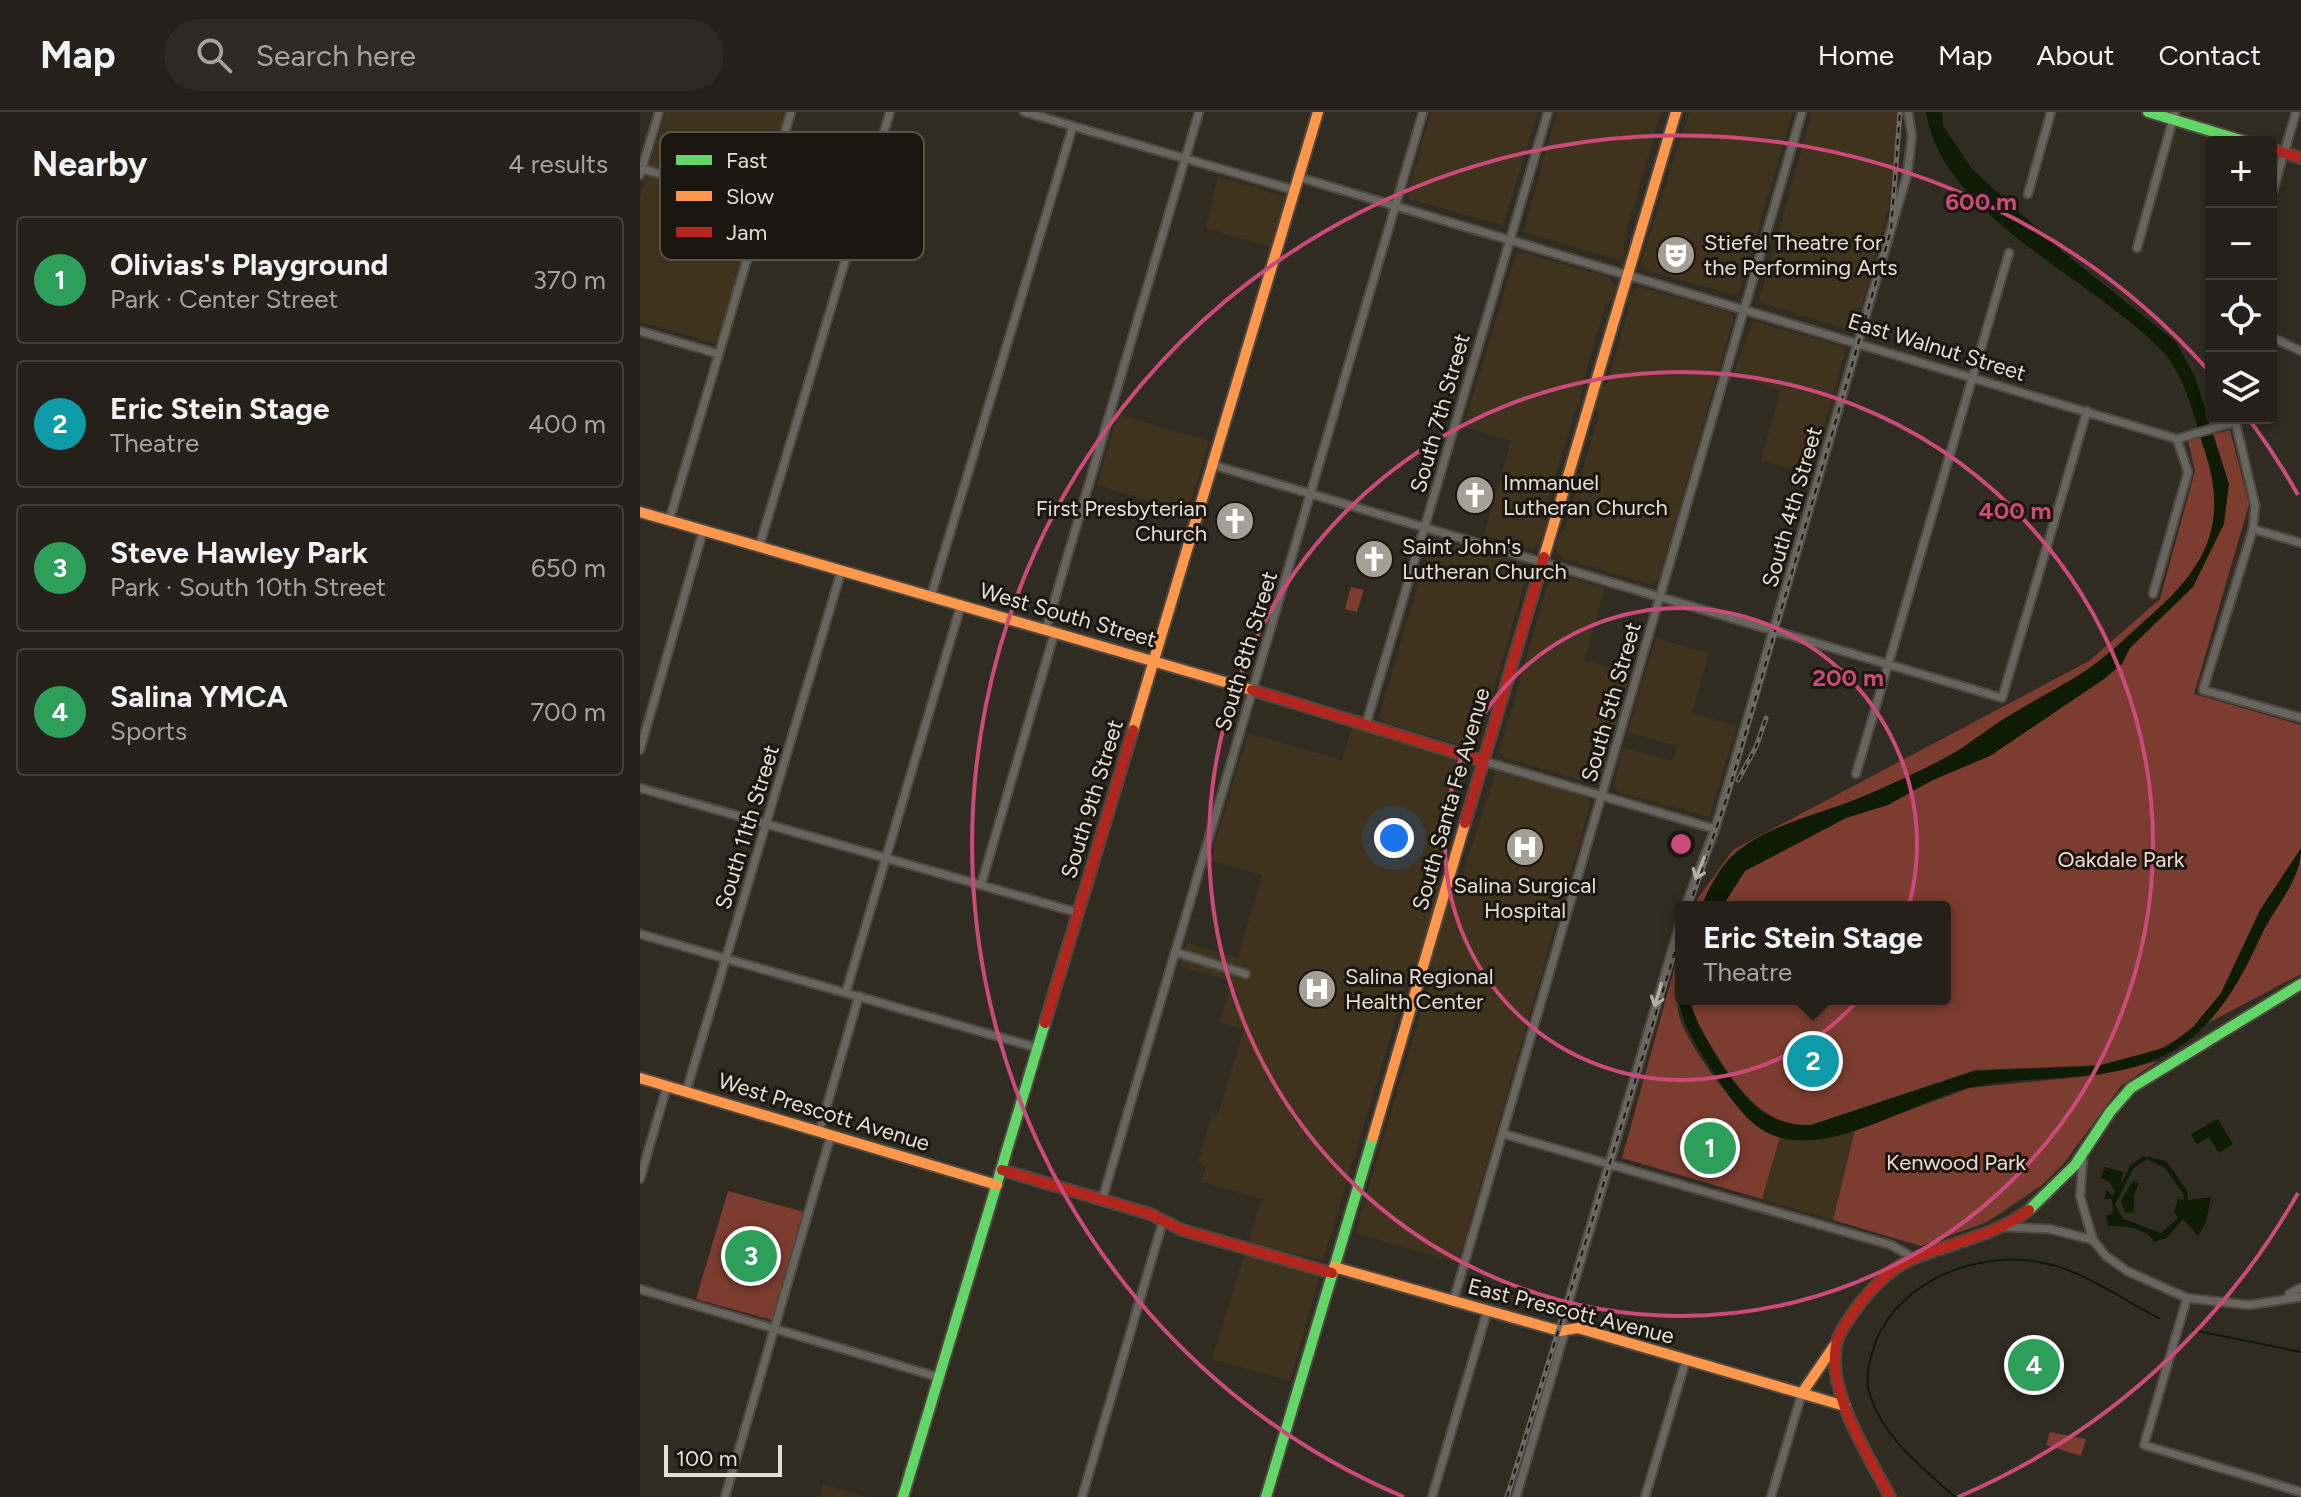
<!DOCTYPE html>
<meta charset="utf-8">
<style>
body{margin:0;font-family:Figtree,sans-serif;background:#2d2923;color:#f1f3f6}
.controls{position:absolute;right:24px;top:24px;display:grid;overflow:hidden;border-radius:8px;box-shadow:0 4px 12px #0003}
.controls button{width:72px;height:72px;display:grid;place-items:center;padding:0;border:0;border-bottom:2px solid #423e39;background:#25211a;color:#f1f3f6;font:40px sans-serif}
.scale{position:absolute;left:24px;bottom:20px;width:118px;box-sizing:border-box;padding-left:8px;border:4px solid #e4ded3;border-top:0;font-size:22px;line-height:28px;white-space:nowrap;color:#e4ded3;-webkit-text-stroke:6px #1b160f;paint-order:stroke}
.you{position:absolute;left:754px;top:726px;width:28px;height:28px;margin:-20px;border:6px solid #fff;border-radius:50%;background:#1a73e8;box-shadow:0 0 0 12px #1a73e833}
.badge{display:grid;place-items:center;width:52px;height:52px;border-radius:50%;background:#a5a095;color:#fff;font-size:26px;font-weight:700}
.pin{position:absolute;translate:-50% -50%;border:4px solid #fff;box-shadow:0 2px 8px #0006}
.popup{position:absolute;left:1035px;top:789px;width:276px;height:104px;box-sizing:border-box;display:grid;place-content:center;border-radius:8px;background:#25211a;filter:drop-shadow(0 2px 6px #0005);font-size:26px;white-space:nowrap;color:#a3a3a2}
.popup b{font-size:30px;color:#f1f3f6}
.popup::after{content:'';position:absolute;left:50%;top:100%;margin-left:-16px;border:16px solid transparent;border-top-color:#25211a}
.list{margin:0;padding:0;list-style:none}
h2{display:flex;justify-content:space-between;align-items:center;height:104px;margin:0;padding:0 32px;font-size:34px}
h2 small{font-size:26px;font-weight:400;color:#a3a3a2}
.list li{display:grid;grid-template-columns:52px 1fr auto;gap:24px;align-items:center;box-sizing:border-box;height:128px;margin:0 16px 16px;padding:0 16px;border:2px solid #423e39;border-radius:8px}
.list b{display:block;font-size:30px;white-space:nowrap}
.list p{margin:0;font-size:26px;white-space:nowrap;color:#a3a3a2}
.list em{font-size:26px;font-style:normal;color:#a3a3a2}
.icon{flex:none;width:44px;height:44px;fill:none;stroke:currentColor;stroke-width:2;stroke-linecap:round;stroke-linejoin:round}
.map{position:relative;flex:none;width:1661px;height:1385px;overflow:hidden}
header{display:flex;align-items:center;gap:48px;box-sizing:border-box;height:112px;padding:0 40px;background:#25211a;border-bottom:2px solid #423e39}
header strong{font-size:38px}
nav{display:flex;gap:44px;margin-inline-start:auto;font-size:28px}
.search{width:560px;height:72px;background:#2d2923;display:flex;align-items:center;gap:20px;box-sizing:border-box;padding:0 28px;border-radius:44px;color:#a3a3a2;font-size:30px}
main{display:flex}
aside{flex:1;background:#25211a}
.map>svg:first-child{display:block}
.built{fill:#3f331d}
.green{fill:#7c3d30}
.water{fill:#0e1b05;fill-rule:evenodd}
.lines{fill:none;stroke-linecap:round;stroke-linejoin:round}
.stream{stroke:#0e1b05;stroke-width:2}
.street-casing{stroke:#4d4840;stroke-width:11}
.fast-casing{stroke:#4d4840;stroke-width:14}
.slow-casing{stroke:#4d4840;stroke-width:14}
.jam-casing{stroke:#4d4840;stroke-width:14}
.street{stroke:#68655e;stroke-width:7}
.fast{stroke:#63d668;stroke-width:10}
.slow{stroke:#ff974d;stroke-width:10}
.jam{stroke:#b3261e;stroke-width:10}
.rail-casing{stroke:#6d6962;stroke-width:5}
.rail{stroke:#1b160f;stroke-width:2;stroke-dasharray:6;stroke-linecap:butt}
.oneway{stroke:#b2aea4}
.ring{fill:none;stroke:#ca4a79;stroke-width:4}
.labels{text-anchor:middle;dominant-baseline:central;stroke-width:6;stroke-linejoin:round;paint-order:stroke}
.poi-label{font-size:22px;fill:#e4ded3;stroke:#1b160f;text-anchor:start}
.street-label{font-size:22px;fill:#e4ded3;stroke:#1b160f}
.park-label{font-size:22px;fill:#f2d8d2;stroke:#1b160f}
.key{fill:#1b160f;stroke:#57524a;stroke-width:2}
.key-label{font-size:22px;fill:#e4ded3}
.centre{fill:#ca4a79;stroke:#1b160f;stroke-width:4}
.ring-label{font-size:24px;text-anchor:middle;font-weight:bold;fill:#ca4a79;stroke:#1b160f;stroke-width:6;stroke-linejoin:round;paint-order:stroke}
</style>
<header>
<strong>Map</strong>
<div class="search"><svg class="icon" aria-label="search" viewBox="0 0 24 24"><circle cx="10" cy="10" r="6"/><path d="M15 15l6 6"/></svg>Search here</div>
<nav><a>Home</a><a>Map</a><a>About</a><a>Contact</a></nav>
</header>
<main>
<aside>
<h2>Nearby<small>4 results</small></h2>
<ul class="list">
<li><span class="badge" style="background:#2e9e5b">1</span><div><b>Olivias's Playground</b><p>Park · Center Street</p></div><em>370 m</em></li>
<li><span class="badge" style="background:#0f9aa8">2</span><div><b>Eric Stein Stage</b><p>Theatre</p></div><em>400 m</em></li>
<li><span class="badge" style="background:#2e9e5b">3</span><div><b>Steve Hawley Park</b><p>Park · South 10th Street</p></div><em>650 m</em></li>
<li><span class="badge" style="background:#2e9e5b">4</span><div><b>Salina YMCA</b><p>Sports</p></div><em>700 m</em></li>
</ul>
</aside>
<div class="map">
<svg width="1661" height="1385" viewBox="0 0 1661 1385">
<rect width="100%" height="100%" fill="#312c22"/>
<g class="built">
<path d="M26 0H146L79 226 74 231 0 210V84Z"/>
<path d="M791 0H898L863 113 769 87 768 79Z"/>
<path d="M917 0H1021L984 128V143L979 148 883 120Z"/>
<path d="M1049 0H1153L1100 179 1096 183 1008 159 1000 153Z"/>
<path d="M1172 0H1258L1249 94 1216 214 1210 218 1119 190Z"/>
<path d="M578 64 645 85 633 136 566 116Z"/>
<path d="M880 140 969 165 976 176 972 188 965 193 945 263 939 295 934 301 904 402 906 410 900 431 892 437 844 423 871 329 823 315 876 142Z"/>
<path d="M998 174 1090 201 1094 205 1019 467 1011 473 923 446 915 436 919 423 925 418 959 302 955 297 962 276 968 270 989 195 987 189Z"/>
<path d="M1113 209 1206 235 1171 363 1121 348 1141 278 1093 263Z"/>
<path d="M478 302 569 329 548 400 457 373Z"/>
<path d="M792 426 884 451 889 456 838 631 833 636 744 611 739 604Z"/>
<path d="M918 462 965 476 944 548 990 562 962 664 955 672 868 647 859 641 909 467Z"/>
<path d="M1016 526 1069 541 1052 601 1097 614 1069 705 980 681 974 674 983 636 1033 649 1037 634 987 620Z"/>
<path d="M712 615 827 650 794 767 819 774 856 659 945 684 951 690 818 1151 715 1121 794 855 773 850 683 1148 608 1131 621 1087 561 1070 566 1054 558 1051 572 1001 578 1002 604 917 579 910 592 869 540 854 547 831 598 846 622 763 570 749 608 621 702 648Z"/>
<path d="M1215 1018 1193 1108 1122 1087 1140 1025 1183 1028Z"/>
<path d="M605 1140 679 1164 650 1269 572 1247Z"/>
<path d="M183 1372 227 1385H179Z"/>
</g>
<g class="green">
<path d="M1590 318 1609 392 1554 582 1661 613V862L1515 939 1459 953 1335 958 1171 1013C1110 1017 1081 946 1053 904L1050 887H1305V795H1054L1056 789 1093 738 1449 549 1520 487 1555 359 1548 329Z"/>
<path d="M711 475 724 478 717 500 705 497Z"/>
<path d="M1041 833V871L1038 867C1037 882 1036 896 1041 910 1055 944 1105 1014 1140 1025L1122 1087 982 1046Z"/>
<path d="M1518 949 1481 974 1424 1051 1402 1073 1347 1110 1281 1134 1193 1108 1215 1018 1330 976 1459 963Z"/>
<path d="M88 1079 164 1100 132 1208 56 1187Z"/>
<path d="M1410 1320 1446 1327 1441 1344 1406 1333Z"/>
</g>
<g class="water">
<path d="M1286 0H1302L1303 14 1332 57 1423 140 1536 230 1555 265 1589 372 1584 412 1553 475 1490 536 1482 552 1464 567 1350 644 1293 668 1248 693 1206 706 1105 759 1082 795H1061C1068 778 1079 756 1092 744 1127 712 1182 702 1224 684 1253 671 1284 658 1312 642 1331 631 1348 616 1367 605 1395 587 1428 572 1455 552 1474 538 1492 520 1510 504 1565 456 1589 412 1565 340 1555 309 1546 265 1523 240 1456 168 1302 105 1286 0Z"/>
<path d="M1661 736C1661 769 1636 793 1622 822 1586 901 1550 951 1458 962 1416 968 1373 966 1332 975 1272 988 1190 1048 1130 1022 1103 1010 1086 978 1070 955 1049 922 1031 896 1041 855V887H1050C1055 916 1095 978 1119 997 1134 1009 1152 1014 1171 1013L1335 959 1459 954 1527 935 1553 915 1581 881 1620 798Z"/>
<path d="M1578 1007 1593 1032 1579 1041 1569 1025 1557 1032 1551 1022Z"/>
<path d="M1503 1044 1526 1049 1547 1078 1548 1088 1571 1085 1566 1110 1558 1124 1543 1107 1527 1126 1514 1130C1506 1115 1481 1113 1468 1114L1466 1104 1473 1101 1472 1087H1464L1467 1078 1472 1083 1475 1080 1470 1071 1461 1066 1464 1055 1483 1060 1481 1072 1490 1054ZM1507 1047 1525 1056 1544 1083 1543 1088 1538 1087 1534 1100 1538 1106 1521 1121 1483 1107 1475 1093 1493 1057Z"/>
<path d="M1493 1069 1499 1071 1494 1082V1100L1485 1101 1481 1088Z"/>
</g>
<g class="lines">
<g class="stream">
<path d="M1553 1218 1661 1240"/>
<path d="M1315 1385C1283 1356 1243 1326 1230 1283 1225 1269 1228 1256 1232 1241 1249 1176 1327 1140 1392 1149 1441 1155 1476 1185 1519 1206"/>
</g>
<g class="street-casing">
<g id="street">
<path d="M384 0 654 78"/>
<path d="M0 56 124 93"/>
<path d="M0 63 19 0"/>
<path d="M658 65 1537 327 1595 310"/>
<path d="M1388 82 1411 0"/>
<path d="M1631 86 1656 0"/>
<path d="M1497 136 1535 0"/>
<path d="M0 219 79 242"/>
<path d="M1631 225 1661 239"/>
<path d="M1595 308 1615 393 1613 417 1563 578 1661 606"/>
<path d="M573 353 1362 586 1447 299"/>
<path d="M29 409 151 0"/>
<path d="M1613 417 1661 431"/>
<path d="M119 435 250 0"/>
<path d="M1513 482 1548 360 1537 327"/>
<path d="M291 484 433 14"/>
<path d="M406 517 559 0"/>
<path d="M726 612 908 0"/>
<path d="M0 638 63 419"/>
<path d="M843 649 1075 717"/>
<path d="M1216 662 1369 141"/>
<path d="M0 676 439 801"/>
<path d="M341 773 415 519"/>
<path d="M1045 795 1075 717 1267 63 1272 24 1268 0"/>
<path d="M0 822 398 936"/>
<path d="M535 840 606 862"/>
<path d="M206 880 321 493"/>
<path d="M46 980 201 460"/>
<path d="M179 1020 219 884"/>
<path d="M864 1022 1251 1133 1272 1145"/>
<path d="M1443 1045 1440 1084 1453 1128"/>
<path d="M0 1067 27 974"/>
<path d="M462 1088 783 0"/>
<path d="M1365 1115 1410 1117 1453 1128 1466 1144 1487 1159 1547 1186 1609 1193 1661 1185"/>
<path d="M0 1177 298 1265"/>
<path d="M1649 1182 1661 1176"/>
<path d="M1547 1186 1504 1333 1661 1380"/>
<path d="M813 1190 1162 0"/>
<path d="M920 1219 1041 808"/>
<path d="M85 1385 191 1023"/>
<path d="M442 1385 523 1109"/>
<path d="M792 1385 847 1200"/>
<path d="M876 1385 925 1219"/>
<path d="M1005 1385 1046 1248"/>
<path d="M1131 1385 1162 1281"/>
</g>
</g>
<g class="fast-casing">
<g id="fast">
<path d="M1508 0 1607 30"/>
<path d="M1389 1098 1435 1053 1470 1000 1491 976 1661 872"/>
<path d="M263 1385 405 911"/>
<path d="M626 1385 733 1025"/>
</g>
</g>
<g class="slow-casing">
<g id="slow">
<path d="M0 400 612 578"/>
<path d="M904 445 1036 0"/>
<path d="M493 618 678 0"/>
<path d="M0 966 357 1073"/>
<path d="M733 1025 825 711"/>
<path d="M694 1155 920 1219 938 1216 1205 1294"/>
<path d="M1162 1281 1194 1234"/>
</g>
</g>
<g class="jam-casing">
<g id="jam">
<path d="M1631 37 1661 46"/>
<path d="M612 578 843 649"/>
<path d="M825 711 904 445"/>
<path d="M405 911 493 618"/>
<path d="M362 1058 510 1102 542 1118 692 1161"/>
<path d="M1250 1385C1229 1344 1182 1274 1198 1226 1203 1214 1213 1201 1221 1190 1237 1171 1253 1154 1277 1145 1315 1130 1356 1123 1389 1098"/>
</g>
</g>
<use href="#street" class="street"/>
<use href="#fast" class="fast"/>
<use href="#slow" class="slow"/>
<use href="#jam" class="jam"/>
<g class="rail-casing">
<g id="rail">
<path d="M1098 668 1116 635 1126 606"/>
<path d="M1049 795 1087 685 1251 118 1260 0"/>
<path d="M867 1385 1041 820"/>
</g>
</g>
<use href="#rail" class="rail"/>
</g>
<defs><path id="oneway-shaft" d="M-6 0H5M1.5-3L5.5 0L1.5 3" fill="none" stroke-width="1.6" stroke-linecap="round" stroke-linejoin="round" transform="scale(2)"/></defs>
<g class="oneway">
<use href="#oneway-shaft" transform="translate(1060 756) rotate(112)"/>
<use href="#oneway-shaft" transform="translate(1018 883) rotate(106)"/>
</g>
<g class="ring">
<circle cx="1041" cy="732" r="236"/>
<circle cx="1041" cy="732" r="472"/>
<path d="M1658 1081A709 709 0 0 1 1318 1385M764 1385A709 709 0 1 1 1568 258M1611 310A709 709 0 0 1 1658 383"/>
</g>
<defs>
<g id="theatre-disc" transform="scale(2)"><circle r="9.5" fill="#a5a095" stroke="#1b160f"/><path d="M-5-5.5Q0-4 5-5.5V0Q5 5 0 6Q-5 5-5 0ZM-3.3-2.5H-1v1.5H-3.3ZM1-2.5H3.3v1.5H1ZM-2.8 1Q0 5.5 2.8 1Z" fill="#fff"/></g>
<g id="church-disc" transform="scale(2)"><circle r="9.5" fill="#a5a095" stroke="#1b160f"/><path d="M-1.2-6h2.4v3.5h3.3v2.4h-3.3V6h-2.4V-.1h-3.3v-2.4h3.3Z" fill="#fff"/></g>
<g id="hospital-disc" transform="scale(2)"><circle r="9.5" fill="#a5a095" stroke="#1b160f"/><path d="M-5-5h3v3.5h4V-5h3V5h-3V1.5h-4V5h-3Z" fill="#fff"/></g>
</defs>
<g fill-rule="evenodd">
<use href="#theatre-disc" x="1036" y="143"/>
<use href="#church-disc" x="835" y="383"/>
<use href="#church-disc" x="595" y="409"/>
<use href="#church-disc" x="734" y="447"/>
<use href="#hospital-disc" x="885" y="735"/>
<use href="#hospital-disc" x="677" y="877"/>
</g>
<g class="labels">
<g class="poi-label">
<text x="1064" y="130">Stiefel Theatre for<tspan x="1064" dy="25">the Performing Arts</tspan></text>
<text x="863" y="370">Immanuel<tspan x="863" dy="25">Lutheran Church</tspan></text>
<text x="567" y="396" text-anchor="end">First Presbyterian<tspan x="567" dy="25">Church</tspan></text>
<text x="762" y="434">Saint John's<tspan x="762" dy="25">Lutheran Church</tspan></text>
<text x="885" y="773" text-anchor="middle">Salina Surgical<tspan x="885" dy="25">Hospital</tspan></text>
<text x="705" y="864">Salina Regional<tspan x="705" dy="25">Health Center</tspan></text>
</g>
<g class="street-label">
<text transform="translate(1297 235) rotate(17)">East Walnut Street</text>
<text transform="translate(800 301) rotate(-74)">South 7th Street</text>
<text transform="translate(1152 395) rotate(-74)">South 4th Street</text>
<text transform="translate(428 503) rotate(16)">West South Street</text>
<text transform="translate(606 539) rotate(-73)">South 8th Street</text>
<text transform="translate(971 590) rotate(-74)">South 5th Street</text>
<text transform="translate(452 687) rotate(-73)">South 9th Street</text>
<text transform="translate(811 687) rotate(-74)">South Santa Fe Avenue</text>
<text transform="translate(107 715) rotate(-73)">South 11th Street</text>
<text transform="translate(184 1000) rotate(17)">West Prescott Avenue</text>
<text transform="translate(931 1199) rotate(14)">East Prescott Avenue</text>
</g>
<g class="park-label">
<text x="1481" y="747">Oakdale Park</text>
<text x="1316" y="1050">Kenwood Park</text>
</g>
</g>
<rect x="20" y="20" width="264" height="128" rx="12" class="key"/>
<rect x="36" y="43" width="36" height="10" fill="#63d668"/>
<rect x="36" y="79" width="36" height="10" fill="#ff974d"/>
<rect x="36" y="115" width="36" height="10" fill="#b3261e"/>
<g class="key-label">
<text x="86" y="56">Fast</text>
<text x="86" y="92">Slow</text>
<text x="86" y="128">Jam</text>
</g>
<circle cx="1041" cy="732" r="12" class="centre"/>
<g class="ring-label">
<text x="1341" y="98">600 m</text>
<text x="1375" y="407">400 m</text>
<text x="1208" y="574">200 m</text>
</g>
</svg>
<div class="controls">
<button>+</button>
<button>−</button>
<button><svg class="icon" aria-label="locate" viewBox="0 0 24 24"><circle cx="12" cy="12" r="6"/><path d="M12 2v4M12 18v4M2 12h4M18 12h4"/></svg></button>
<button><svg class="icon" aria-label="layers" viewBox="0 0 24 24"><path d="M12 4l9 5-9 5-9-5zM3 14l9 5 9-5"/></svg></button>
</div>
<div class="scale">100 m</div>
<div class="you"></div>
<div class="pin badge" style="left:1070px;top:1036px;background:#2e9e5b">1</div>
<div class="pin badge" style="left:1173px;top:949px;background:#0f9aa8">2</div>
<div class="popup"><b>Eric Stein Stage</b>Theatre</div>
<div class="pin badge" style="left:111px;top:1144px;background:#2e9e5b">3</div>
<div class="pin badge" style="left:1394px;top:1253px;background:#2e9e5b">4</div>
</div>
</main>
